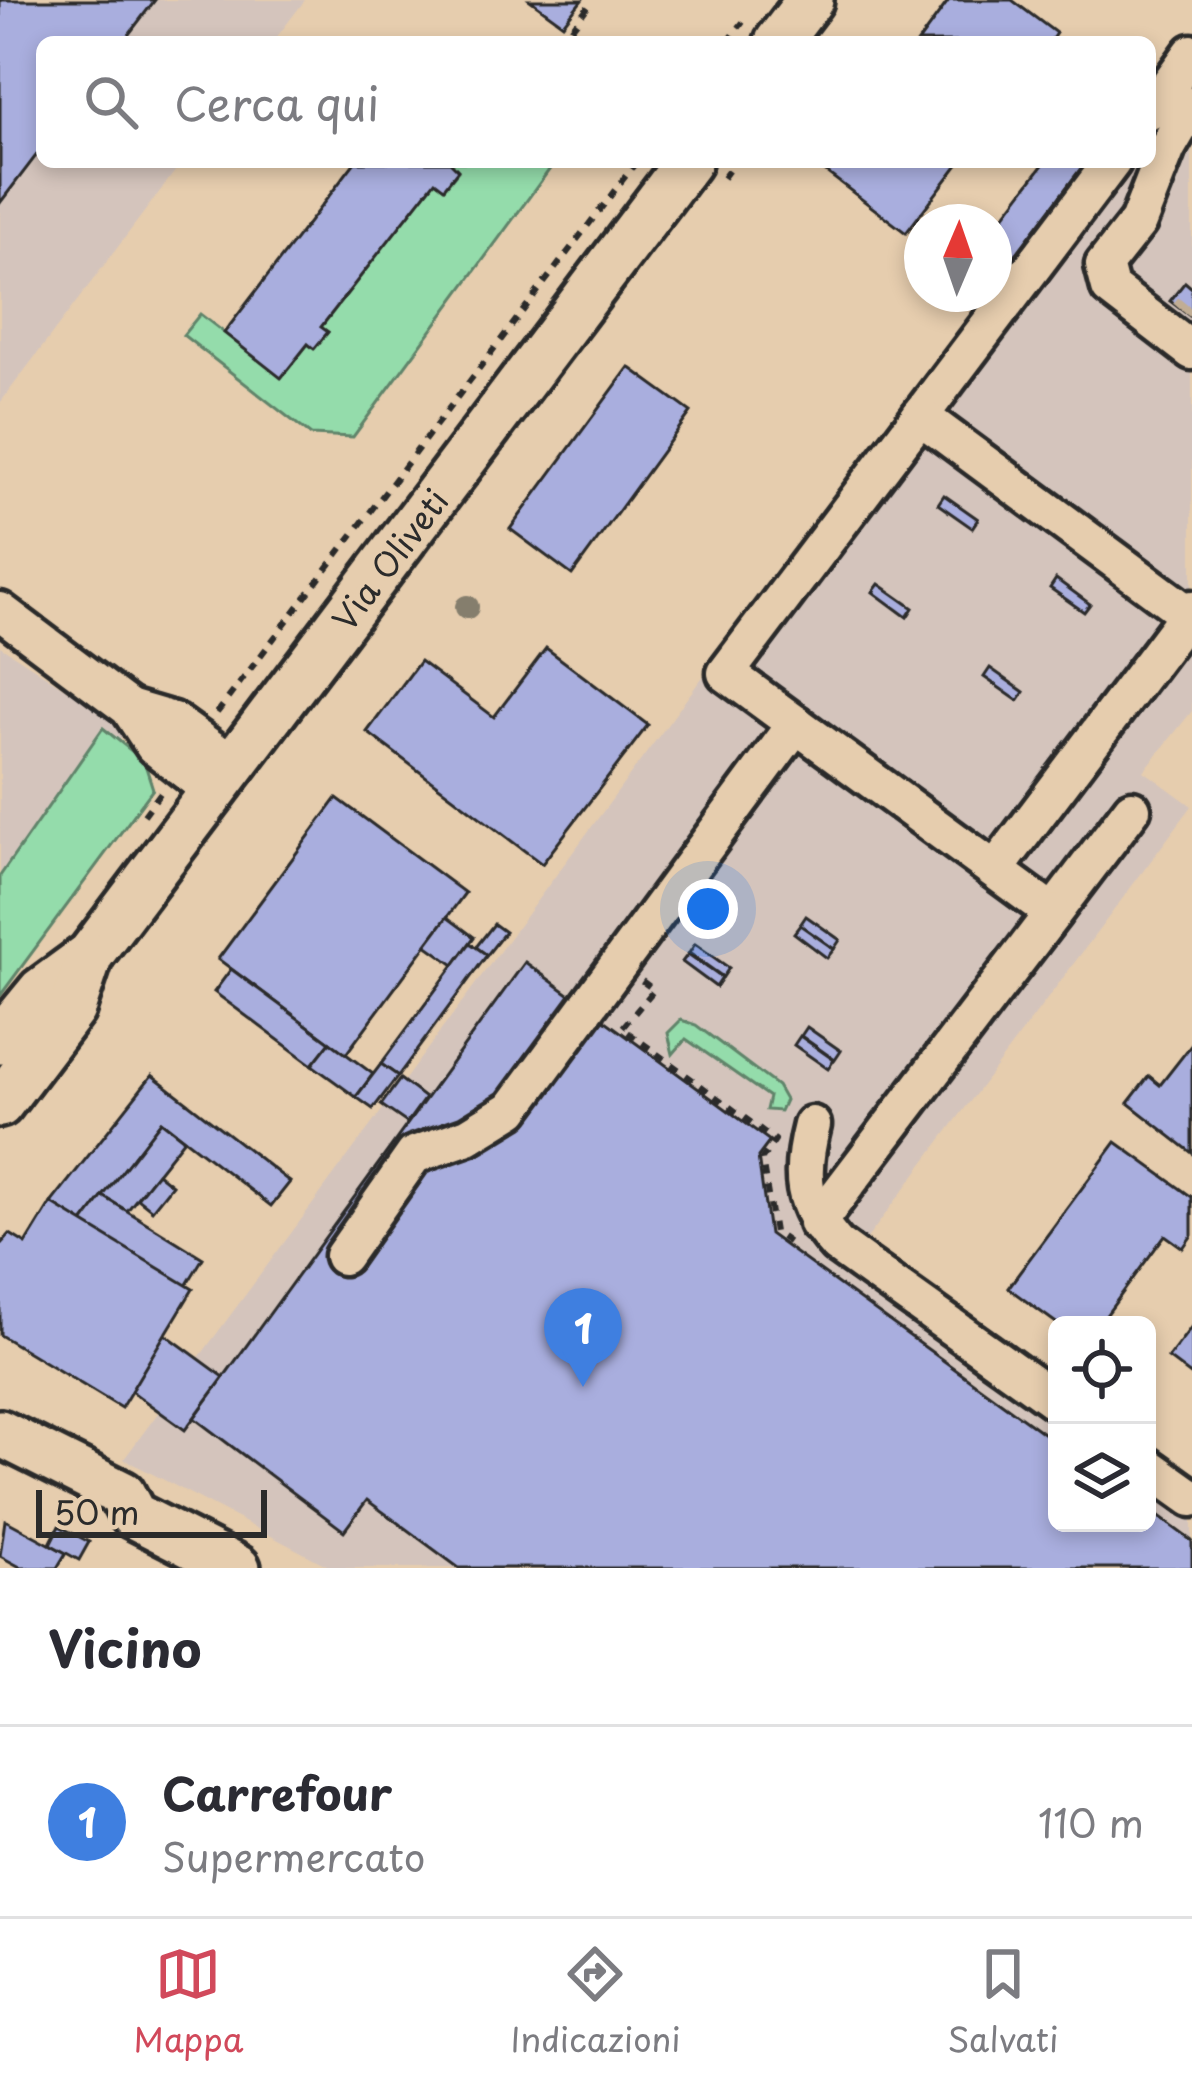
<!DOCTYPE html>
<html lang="it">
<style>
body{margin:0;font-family:"Playpen Sans",sans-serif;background:#f2f2f3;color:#2b2b33}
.controls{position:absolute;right:36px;bottom:36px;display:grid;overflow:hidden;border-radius:18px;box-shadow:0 6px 18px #0003}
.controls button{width:108px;height:108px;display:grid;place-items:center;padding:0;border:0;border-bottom:3px solid #e1e1e2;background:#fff;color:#2b2b33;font:60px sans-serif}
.compass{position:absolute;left:904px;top:204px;width:108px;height:108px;border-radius:50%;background:#fff;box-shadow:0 6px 18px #0003;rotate:2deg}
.scale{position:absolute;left:36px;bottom:30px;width:231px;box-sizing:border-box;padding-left:12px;border:6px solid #2b2b2b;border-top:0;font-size:33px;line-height:42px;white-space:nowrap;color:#2b2b2b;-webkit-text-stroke:9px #e6cdae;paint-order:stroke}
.you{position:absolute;left:708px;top:909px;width:42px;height:42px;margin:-30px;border:9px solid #fff;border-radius:50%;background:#1a73e8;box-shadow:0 0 0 18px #1a73e833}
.badge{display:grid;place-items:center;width:78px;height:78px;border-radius:50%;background:#d1495b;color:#fff;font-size:39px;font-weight:700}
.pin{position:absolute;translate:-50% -99px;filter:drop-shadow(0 3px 6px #0008)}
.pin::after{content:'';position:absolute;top:63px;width:42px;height:36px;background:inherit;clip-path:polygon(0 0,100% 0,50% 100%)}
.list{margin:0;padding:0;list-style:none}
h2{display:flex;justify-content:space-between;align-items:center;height:156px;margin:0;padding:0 48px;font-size:51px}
h2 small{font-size:39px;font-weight:400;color:#7c7c81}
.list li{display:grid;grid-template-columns:78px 1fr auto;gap:36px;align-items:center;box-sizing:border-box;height:192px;padding:0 48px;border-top:3px solid #e1e1e2}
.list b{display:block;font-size:45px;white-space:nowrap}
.list p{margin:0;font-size:39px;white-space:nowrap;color:#7c7c81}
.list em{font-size:39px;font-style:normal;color:#7c7c81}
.icon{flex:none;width:66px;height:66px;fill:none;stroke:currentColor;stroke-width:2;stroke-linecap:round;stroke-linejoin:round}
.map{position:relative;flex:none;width:1192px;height:1568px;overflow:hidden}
.search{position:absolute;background:#fff;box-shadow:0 6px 18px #0003;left:36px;right:36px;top:36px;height:132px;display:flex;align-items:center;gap:30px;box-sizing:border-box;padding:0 42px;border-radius:18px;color:#7c7c81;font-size:45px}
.sheet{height:348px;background:#fff}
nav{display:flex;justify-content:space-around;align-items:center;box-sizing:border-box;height:168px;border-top:3px solid #e1e1e2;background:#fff;font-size:33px;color:#7c7c81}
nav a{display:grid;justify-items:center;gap:6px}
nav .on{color:#d1495b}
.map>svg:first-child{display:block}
.built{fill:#d4c4bc}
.green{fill:#94dcab;stroke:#60846b;stroke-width:3}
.building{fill:#a9aede;stroke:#2b2b2b;stroke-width:3}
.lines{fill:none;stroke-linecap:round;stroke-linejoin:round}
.minor-tunnel{stroke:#c1ad94;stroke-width:36;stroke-dasharray:36 18;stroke-linecap:butt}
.minor-casing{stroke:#2b2b2b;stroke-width:45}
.major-casing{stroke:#2b2b2b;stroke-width:54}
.path{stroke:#2b2b2b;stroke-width:6;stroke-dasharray:9 9;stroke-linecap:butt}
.minor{stroke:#e6cdae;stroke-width:36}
.major{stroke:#e6cdae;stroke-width:45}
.tree{fill:#857e6d}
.labels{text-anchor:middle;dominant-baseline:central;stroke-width:9;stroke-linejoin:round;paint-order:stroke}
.street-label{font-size:33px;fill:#2b2b2b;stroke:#e6cdae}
</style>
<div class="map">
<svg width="1192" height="1568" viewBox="0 0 1192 1568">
<rect width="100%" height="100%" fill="#e6cdae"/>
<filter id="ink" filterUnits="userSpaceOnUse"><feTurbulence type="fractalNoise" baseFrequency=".00833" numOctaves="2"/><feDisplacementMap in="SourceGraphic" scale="24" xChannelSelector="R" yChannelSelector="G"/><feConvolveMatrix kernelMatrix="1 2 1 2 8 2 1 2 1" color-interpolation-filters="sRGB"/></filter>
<g filter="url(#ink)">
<g class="built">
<path d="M0 0H305L273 42H42V162H182L0 403Z"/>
<path d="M1184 34 1192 40V711L1144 771 1192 806 866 1240 1057 1376V1523H1147V1440L1192 1472V1568H332L124 1459 986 294H994V284L1086 162H1150V78Z"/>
<path d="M0 646 128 729 0 904Z"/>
</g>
<g class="green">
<path d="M450 162H555L353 437 311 435 183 335 200 314 282 377 308 344 315 348 328 332 321 327 435 181 445 187 458 171Z"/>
<path d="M103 728 144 761 153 789 0 996V876Z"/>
<path d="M681 1020 696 1025 777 1086 785 1100 780 1111 766 1110 769 1097 686 1039 673 1054 668 1033Z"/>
</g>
<g class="building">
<path d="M0 0H155L123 42H42V148L0 203Z"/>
<path d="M530 0H582L563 24Z"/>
<path d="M949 0H1012L1056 33 1050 42H918Z"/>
<path d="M355 162H450L458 170 444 188 435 181 321 327 328 332 314 349 308 344 281 378 224 333Z"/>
<path d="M827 162H960L906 233 822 169Z"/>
<path d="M1045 162H1086L996 281 994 229Z"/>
<path d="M1185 282 1192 288V318L1170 301Z"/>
<path d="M629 367 691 412 572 575 510 529Z"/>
<path d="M944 495 978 519 972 528 938 504Z"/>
<path d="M1056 579 1090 604 1084 612 1050 588Z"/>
<path d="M879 584 913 608 907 617 873 592Z"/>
<path d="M546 648 648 725 542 864 367 732 420 661 494 717Z"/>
<path d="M990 668 1024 692 1018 701 984 677Z"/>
<path d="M337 798 465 893 346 1054 218 959Z"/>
<path d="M806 916 840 940 834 949 800 925Z"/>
<path d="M447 917 474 937 454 965 426 945Z"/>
<path d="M494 924 505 932 487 955 476 947Z"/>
<path d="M800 925 834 949 827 958 794 933Z"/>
<path d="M470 943 487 955 398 1076 381 1064Z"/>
<path d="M695 944 729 968 723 977 689 953Z"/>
<path d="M688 954 722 978 716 987 682 962Z"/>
<path d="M525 962 770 1141 758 1157 769 1234 1057 1443V1523H1147V1508L1192 1541V1568H459L367 1500 344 1531 194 1418Z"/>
<path d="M231 969 330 1042 312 1065 214 992Z"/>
<path d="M807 1027 841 1051 835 1060 801 1036Z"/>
<path d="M800 1036 834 1060 828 1069 794 1045Z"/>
<path d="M330 1042 373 1074 356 1097 312 1065Z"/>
<path d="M1192 1044V1153L1128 1103 1149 1076 1160 1085Z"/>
<path d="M381 1064 398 1076 373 1109 356 1097Z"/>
<path d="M152 1075 290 1182 271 1206 161 1121 83 1223 51 1203Z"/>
<path d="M400 1079 425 1098 407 1123 381 1105Z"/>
<path d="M161 1121 184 1139 127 1211 103 1196Z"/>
<path d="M1116 1142 1192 1197V1235L1183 1248 1165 1235 1099 1325H1059L1008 1288Z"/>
<path d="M157 1173 172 1185 152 1210 137 1198Z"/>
<path d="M103 1196 203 1258 186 1286 83 1223Z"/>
<path d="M51 1203 193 1289 121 1408 0 1335V1245L10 1234 26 1244Z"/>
<path d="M1192 1326V1376L1168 1358Z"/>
<path d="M165 1334 224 1377 185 1430 131 1391Z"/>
<path d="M5 1520 66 1553 57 1568H22L0 1556Z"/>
<path d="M59 1526 89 1542 79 1560 50 1544Z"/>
</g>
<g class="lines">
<path class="minor-tunnel" d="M1187 315 1192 309"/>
<g class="minor-casing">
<g id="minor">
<path d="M1192 105 1167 148 1138 222 1104 265 1110 288 1192 351"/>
<path d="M1150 111 1192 53"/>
<path d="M1112 162 726 673 1053 913 1132 809"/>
<path d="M920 416 1188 614"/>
<path d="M0 611 129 708 154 746 213 792"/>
<path d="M129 708 173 721 234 765"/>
<path d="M995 870 1192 609"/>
<path d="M812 1125C799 1175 801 1205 837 1245L1057 1402"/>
<path d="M817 1223 1053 913"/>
<path d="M343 1256 414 1155 468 1136 512 1109 796 724"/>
<path d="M1147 1466 1192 1498"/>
</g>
</g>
<g class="major-casing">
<g id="major">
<path d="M778 42 810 0"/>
<path d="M0 1041 41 991 90 955 688 162"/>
<path d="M0 1104 72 1009 90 955"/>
<path d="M0 1433 122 1494 133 1515 237 1568"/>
</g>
</g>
<g class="path">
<path d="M570 42 565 37 593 0"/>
<path d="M728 42 743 22"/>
<path d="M723 178 735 162"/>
<path d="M217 713 634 165"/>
<path d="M144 815 161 792"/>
<path d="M642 981 654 990 622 1028 775 1140 762 1159 774 1232 791 1244"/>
</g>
<use href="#minor" class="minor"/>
<use href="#major" class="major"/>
</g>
<circle class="tree" cx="467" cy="607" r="12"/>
</g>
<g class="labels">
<g class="street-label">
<text transform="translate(389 559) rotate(-53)">Via Oliveti</text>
</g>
</g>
</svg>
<div class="controls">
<button><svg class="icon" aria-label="locate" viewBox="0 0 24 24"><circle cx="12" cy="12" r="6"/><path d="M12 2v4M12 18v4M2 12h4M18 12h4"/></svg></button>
<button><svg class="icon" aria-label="layers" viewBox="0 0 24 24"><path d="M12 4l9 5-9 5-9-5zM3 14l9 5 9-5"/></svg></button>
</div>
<svg class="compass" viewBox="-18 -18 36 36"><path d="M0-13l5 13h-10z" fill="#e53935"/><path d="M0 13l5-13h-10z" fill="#7c7c81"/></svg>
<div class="scale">50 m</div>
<div class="you"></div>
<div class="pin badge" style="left:583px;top:1387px;background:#3f7fe0">1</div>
<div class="search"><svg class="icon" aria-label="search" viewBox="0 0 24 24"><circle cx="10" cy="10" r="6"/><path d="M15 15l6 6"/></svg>Cerca qui</div>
</div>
<section class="sheet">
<h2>Vicino<small></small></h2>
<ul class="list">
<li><span class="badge" style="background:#3f7fe0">1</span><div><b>Carrefour</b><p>Supermercato</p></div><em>110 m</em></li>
</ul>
</section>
<nav>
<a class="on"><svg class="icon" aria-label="map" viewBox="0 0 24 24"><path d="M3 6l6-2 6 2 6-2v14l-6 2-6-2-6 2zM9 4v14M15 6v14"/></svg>Mappa</a>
<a><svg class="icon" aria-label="directions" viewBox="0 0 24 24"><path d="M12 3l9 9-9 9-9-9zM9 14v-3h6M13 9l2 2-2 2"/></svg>Indicazioni</a>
<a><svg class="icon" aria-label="saved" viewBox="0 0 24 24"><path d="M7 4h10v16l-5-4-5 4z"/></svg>Salvati</a>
</nav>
